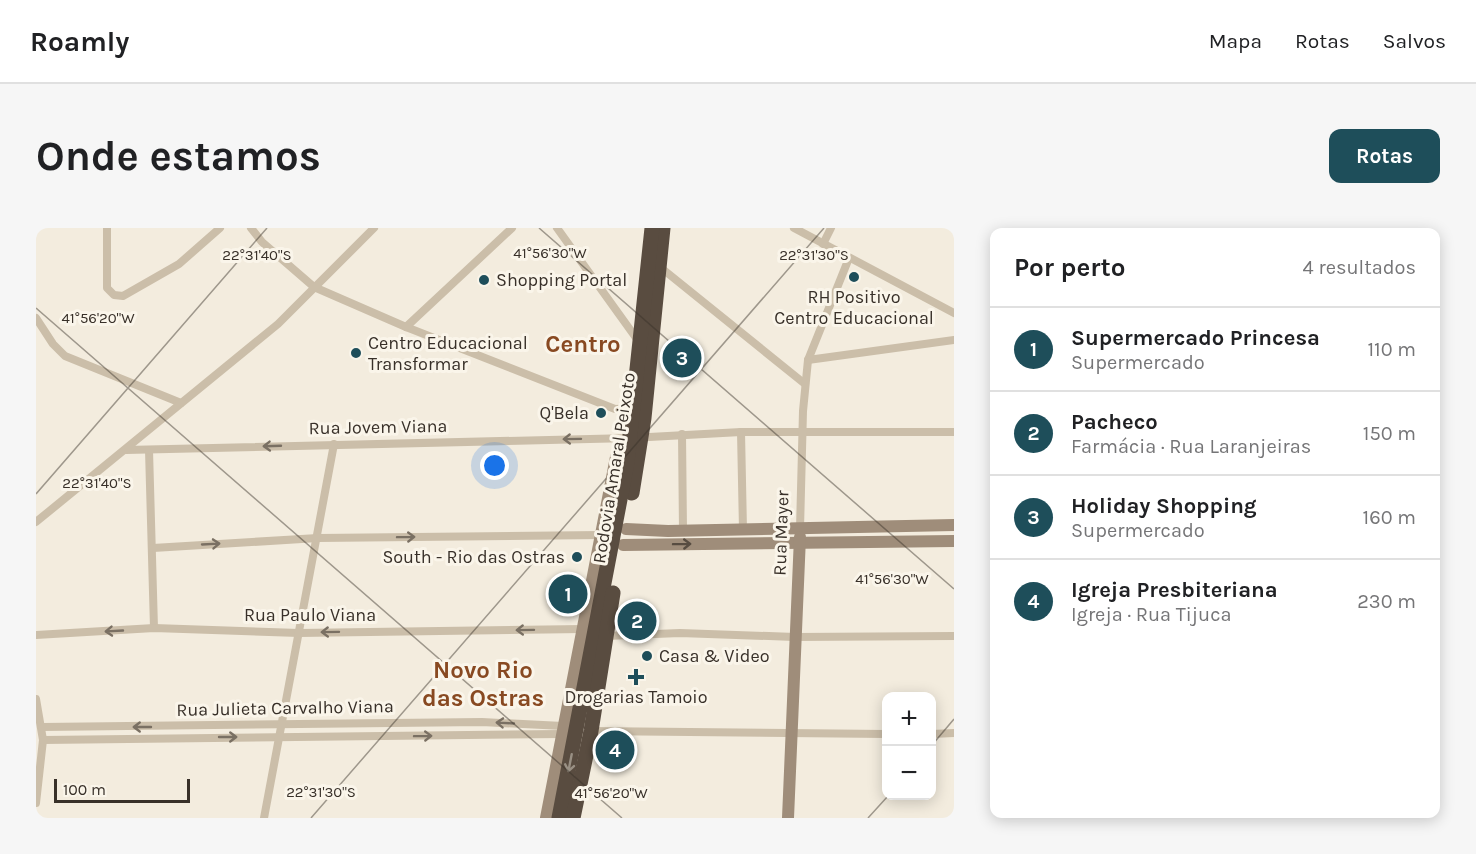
<!DOCTYPE html>
<html lang="pt">
<meta charset="utf-8">
<style>
body{margin:0;font-family:Karla,sans-serif;background:#f6f6f6;color:#202124}
.controls{position:absolute;right:18px;bottom:18px;display:grid;overflow:hidden;border-radius:12px;box-shadow:0 3px 15px #0003}
.controls button{width:54px;height:54px;display:grid;place-items:center;padding:0;border:0;border-bottom:2px solid #e0e0e0;background:#fff;color:#202124;font:30px sans-serif}
.scale{position:absolute;left:18px;bottom:15px;width:136px;box-sizing:border-box;padding-left:6px;border:3px solid #383029;border-top:0;font-size:16px;line-height:21px;white-space:nowrap;color:#383029;-webkit-text-stroke:4px #faf5ea;paint-order:stroke}
.you{position:absolute;left:459px;top:238px;width:21px;height:21px;margin:-15px;border:4px solid #fff;border-radius:50%;background:#1a73e8;box-shadow:0 0 0 9px #1a73e833}
.badge{display:grid;place-items:center;width:39px;height:39px;border-radius:50%;background:#1e4e5a;color:#fff;font-size:20px;font-weight:700}
.pin{position:absolute;translate:-50% -50%;border:3px solid #fff;box-shadow:0 2px 6px #0006}
.list{margin:0;padding:0;list-style:none}
h2{display:flex;justify-content:space-between;align-items:center;height:78px;margin:0;padding:0 24px;font-size:26px}
h2 small{font-size:20px;font-weight:400;color:#757577}
.list li{display:grid;grid-template-columns:39px 1fr auto;gap:18px;align-items:center;box-sizing:border-box;height:84px;padding:0 24px;border-top:2px solid #e0e0e0}
.list b{display:block;font-size:22px;white-space:nowrap}
.list p{margin:0;font-size:20px;white-space:nowrap;color:#757577}
.list em{font-size:20px;font-style:normal;color:#757577}
.map{position:relative;flex:none;width:918px;height:590px;overflow:hidden;border-radius:12px}
header{display:flex;align-items:center;gap:36px;box-sizing:border-box;height:84px;padding:0 30px;background:#fff;border-bottom:2px solid #e0e0e0}
header strong{font-size:28px}
nav{display:flex;gap:33px;margin-inline-start:auto;font-size:21px}
.intro{display:flex;align-items:center;justify-content:space-between;box-sizing:border-box;height:144px;padding:0 36px}
h1{margin:0;font-size:42px}
.button{padding:15px 27px;border-radius:12px;background:#1e4e5a;color:#fff;font-size:21px;font-weight:700}
main{display:flex;gap:36px;padding:0 36px}
aside{flex:1;background:#fff;border-radius:12px;box-shadow:0 3px 15px #0003}
.map>svg:first-child{display:block}
.lines{fill:none;stroke-linecap:round;stroke-linejoin:round}
.street{stroke:#cbbea9;stroke-width:8}
.secondary{stroke:#9f8d7a;stroke-width:12}
.highway{stroke:#594c40;stroke-width:15}
.oneway{stroke:#7a7063}
.oneway2{stroke:#574c41}
.oneway3{stroke:#999084}
.ticks{fill:none;stroke:#383029;stroke-width:1.5;stroke-opacity:0.45}
.poi-dot{fill:#1e4e5a;stroke:#faf5ea;stroke-width:2}
.labels{text-anchor:middle;dominant-baseline:central;stroke-width:6;stroke-linejoin:round;paint-order:stroke}
.poi-label{font-size:18px;fill:#383029;stroke:#faf5ea;text-anchor:start}
.street-label{font-size:18px;fill:#383029;stroke:#faf5ea}
.district-label{font-size:24px;font-weight:bold;fill:#884921;stroke:#faf5ea}
.ticks-label{font-size:15px;text-anchor:middle;fill:#383029;stroke:#faf5ea;stroke-width:6;stroke-linejoin:round;paint-order:stroke}
</style>
<header>
<strong>Roamly</strong>
<nav><a>Mapa</a><a>Rotas</a><a>Salvos</a></nav>
</header>
<div class="intro"><h1>Onde estamos</h1><a class="button">Rotas</a></div>
<main>
<div class="map">
<svg width="918" height="590" viewBox="0 0 918 590">
<rect width="100%" height="100%" fill="#f3ecde"/>
<g class="lines">
<g class="street">
<path d="M71 0V60L78 67 87 68 143 36 184 0"/>
<path d="M215 0 226 14 278 59 370 99 579 181 599 180"/>
<path d="M521 0 603 114"/>
<path d="M758 0 918 85"/>
<path d="M787 16 795 0"/>
<path d="M624 39 769 156"/>
<path d="M0 90 17 116 29 128 145 175"/>
<path d="M370 99 476 0"/>
<path d="M772 132 918 112"/>
<path d="M705 204 707 302"/>
<path d="M646 206 647 303"/>
<path d="M90 222 595 210 705 204H918"/>
<path d="M113 222 118 400"/>
<path d="M0 294 242 96 338 0"/>
<path d="M764 301 767 183 772 132 813 30"/>
<path d="M117 320 282 310 565 307"/>
<path d="M0 407 118 400 263 405 547 401"/>
<path d="M570 408 644 405 759 409 918 408"/>
<path d="M0 471 7 512 0 575"/>
<path d="M6 499 446 494 527 498"/>
<path d="M554 503 850 506"/>
<path d="M896 506 918 505"/>
<path d="M7 512 526 506"/>
<path d="M228 590 298 216"/>
</g>
<g class="secondary">
<path d="M590 301 632 303 918 297"/>
<path d="M587 317 918 313"/>
<path d="M510 590 580 229 585 217 595 210"/>
<path d="M752 590 764 309"/>
</g>
<g class="highway">
<path d="M596 265 608 190 627 0"/>
<path d="M523 590 591 235 616 0"/>
<path d="M537 590 555 503 577 365"/>
</g>
</g>
<defs><path id="oneway-shaft" d="M-6 0H5M1.5-3L5.5 0L1.5 3" fill="none" stroke-width="1.6" stroke-linecap="round" stroke-linejoin="round" transform="scale(1.5)"/></defs>
<g class="oneway">
<use href="#oneway-shaft" transform="translate(536 211) rotate(179)"/>
<use href="#oneway-shaft" transform="translate(236 218) rotate(178)"/>
<use href="#oneway-shaft" transform="translate(370 309) rotate(-1)"/>
<use href="#oneway-shaft" transform="translate(175 316) rotate(-3)"/>
<use href="#oneway-shaft" transform="translate(489 402) rotate(179)"/>
<use href="#oneway-shaft" transform="translate(78 403) rotate(177)"/>
<use href="#oneway-shaft" transform="translate(294 404) rotate(179)"/>
<use href="#oneway-shaft" transform="translate(469 495) rotate(-177)"/>
<use href="#oneway-shaft" transform="translate(106 499) rotate(180)"/>
<use href="#oneway-shaft" transform="translate(387 508) rotate(-1)"/>
<use href="#oneway-shaft" transform="translate(192 509)"/>
</g>
<use class="oneway2" href="#oneway-shaft" transform="translate(646 316) rotate(-1)"/>
<use class="oneway3" href="#oneway-shaft" transform="translate(534 535) rotate(101)"/>
<path class="ticks" d="M503 0 918 361M0 80 586 590M0 266 231 0M896 517 918 491M275 590 788 0M832 590 852 568"/>
<g class="poi-dot">
<circle cx="818" cy="49" r="6"/>
<circle cx="448" cy="52" r="6"/>
<circle cx="320" cy="125" r="6"/>
<circle cx="565" cy="185" r="6"/>
<circle cx="541" cy="329" r="6"/>
<circle cx="611" cy="428" r="6"/>
<path d="M597 440h6v6h6v6h-6v6h-6v-6h-6v-6h6z"/>
</g>
<g class="labels">
<g class="poi-label">
<text x="460" y="52">Shopping Portal</text>
<text x="818" y="69" text-anchor="middle">RH Positivo<tspan x="818" dy="21">Centro Educacional</tspan></text>
<text x="332" y="115">Centro Educacional<tspan x="332" dy="21">Transformar</tspan></text>
<text x="553" y="185" text-anchor="end">Q'Bela</text>
<text x="529" y="329" text-anchor="end">South - Rio das Ostras</text>
<text x="623" y="428">Casa &amp; Video</text>
<text x="600" y="469" text-anchor="middle">Drogarias Tamoio</text>
</g>
<g class="street-label">
<text transform="translate(342 199) rotate(-1)">Rua Jovem Viana</text>
<text transform="translate(578 240) rotate(-81)">Rodovia Amaral Peixoto</text>
<text transform="translate(745 305) rotate(-88)">Rua Mayer</text>
<text x="274" y="387">Rua Paulo Viana</text>
<text transform="translate(249 480) rotate(-1)">Rua Julieta Carvalho Viana</text>
</g>
<g class="district-label">
<text x="547" y="116">Centro</text>
<text x="447" y="442">Novo Rio<tspan x="447" dy="28">das Ostras</tspan></text>
</g>
</g>
<g class="ticks-label">
<text x="514" y="30">41°56'30"W</text>
<text x="221" y="32">22°31'40"S</text>
<text x="778" y="32">22°31'30"S</text>
<text x="62" y="95">41°56'20"W</text>
<text x="61" y="260">22°31'40"S</text>
<text x="856" y="356">41°56'30"W</text>
<text x="285" y="569">22°31'30"S</text>
<text x="575" y="570">41°56'20"W</text>
</g>
</svg>
<div class="controls">
<button>+</button>
<button>−</button>
</div>
<div class="scale">100 m</div>
<div class="you"></div>
<div class="pin badge" style="left:532px;top:366px">1</div>
<div class="pin badge" style="left:601px;top:393px">2</div>
<div class="pin badge" style="left:646px;top:130px">3</div>
<div class="pin badge" style="left:579px;top:522px">4</div>
</div>
<aside>
<h2>Por perto<small>4 resultados</small></h2>
<ul class="list">
<li><span class="badge">1</span><div><b>Supermercado Princesa</b><p>Supermercado</p></div><em>110 m</em></li>
<li><span class="badge">2</span><div><b>Pacheco</b><p>Farmácia · Rua Laranjeiras</p></div><em>150 m</em></li>
<li><span class="badge">3</span><div><b>Holiday Shopping</b><p>Supermercado</p></div><em>160 m</em></li>
<li><span class="badge">4</span><div><b>Igreja Presbiteriana</b><p>Igreja · Rua Tijuca</p></div><em>230 m</em></li>
</ul>
</aside>
</main>
